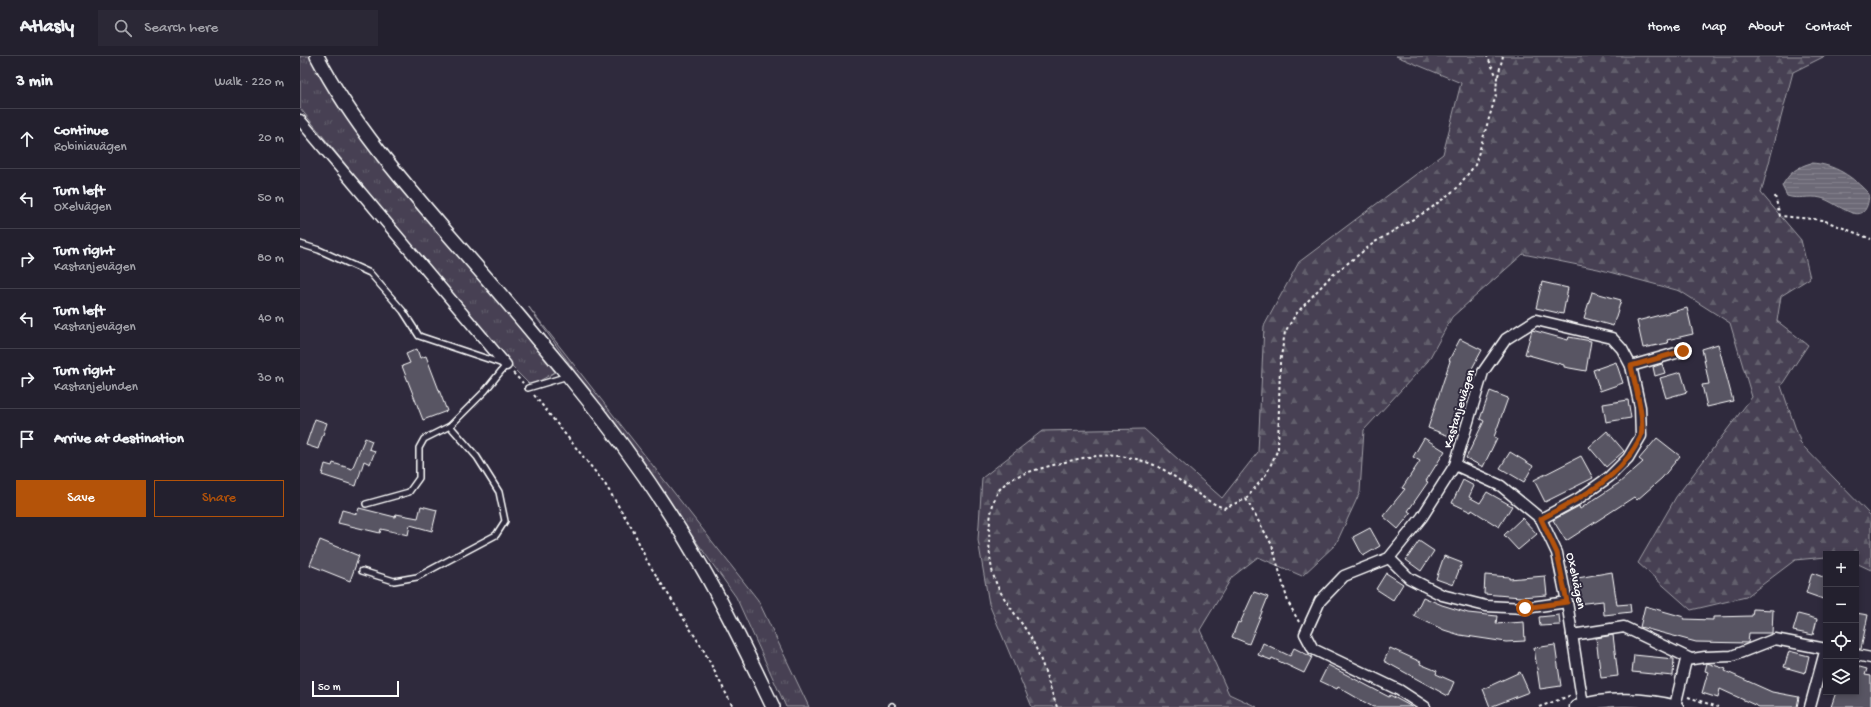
<!DOCTYPE html>
<meta charset="utf-8">
<style>
body{margin:0;font-family:"Gochi Hand",sans-serif;background:#2b2836;color:#f1f3f6}
.controls{position:absolute;right:12px;bottom:12px;display:grid;overflow:hidden;border-radius:0px;box-shadow:0 2px 6px #0003}
.controls button{width:36px;height:36px;display:grid;place-items:center;padding:0;border:0;border-bottom:1px solid #403e4a;background:#23202e;color:#f1f3f6;font:20px sans-serif}
.scale{position:absolute;left:12px;bottom:10px;width:87px;box-sizing:border-box;padding-left:4px;border:2px solid #fff;border-top:0;font-size:11px;line-height:14px;white-space:nowrap;color:#fff;-webkit-text-stroke:3px #2f2a3d;paint-order:stroke}
.stop{position:absolute;width:12px;height:12px;margin:-9px;border:3px solid #b45309;border-radius:50%;background:#fff}
.stop.end{background:#b45309;border-color:#fff;box-shadow:0 1px 4px #0008}
.list{margin:0;padding:0;list-style:none}
h2{display:flex;justify-content:space-between;align-items:center;height:52px;margin:0;padding:0 16px;font-size:17px}
h2 small{font-size:13px;font-weight:400;color:#a3a3aa}
.list li{display:grid;grid-template-columns:26px 1fr auto;gap:12px;align-items:center;box-sizing:border-box;height:60px;padding:0 16px;border-top:1px solid #403e4a}
.list b{display:block;font-size:15px;white-space:nowrap}
.list p{margin:0;font-size:13px;white-space:nowrap;color:#a3a3aa}
.list em{font-size:13px;font-style:normal;color:#a3a3aa}
.actions{display:flex;gap:8px;padding:12px 16px}
.actions a{flex:1;padding:9px 0;border:1px solid #b45309;border-radius:0px;text-align:center;font-size:14px;color:#b45309}
.actions .main{background:#b45309;color:#fff}
.icon{flex:none;width:22px;height:22px;fill:none;stroke:currentColor;stroke-width:2;stroke-linecap:round;stroke-linejoin:round}
.map{position:relative;flex:none;width:1571px;height:651px;overflow:hidden}
header{display:flex;align-items:center;gap:24px;box-sizing:border-box;height:56px;padding:0 20px;background:#23202e;border-bottom:1px solid #403e4a}
header strong{font-size:19px}
nav{display:flex;gap:22px;margin-inline-start:auto;font-size:14px}
.search{width:280px;height:36px;background:#2b2836;display:flex;align-items:center;gap:10px;box-sizing:border-box;padding:0 14px;border-radius:0px;color:#a3a3aa;font-size:15px}
main{display:flex}
aside{flex:1;background:#23202e}
.map>svg:first-child{display:block}
.grass{fill:url(#grass-tufts);stroke:#a2a0a8}
.forest{fill:url(#forest-firs);stroke:#a2a0a8}
.water{fill:url(#water-rules);stroke:#a7a6ad}
.building{fill:#595564;stroke:#fff}
.lines{fill:none;stroke-linecap:round;stroke-linejoin:round}
.service-casing{stroke:#fff;stroke-width:8}
.minor-casing{stroke:#fff;stroke-width:13}
.tertiary-casing{stroke:#fff;stroke-width:15}
.secondary-casing{stroke:#fff;stroke-width:16}
.path{stroke:#fff;stroke-width:2;stroke-dasharray:3 3;stroke-linecap:butt}
.service{stroke:#2f2a3d;stroke-width:5}
.minor{stroke:#2f2a3d;stroke-width:10}
.tertiary{stroke:#2f2a3d;stroke-width:12}
.secondary{stroke:#2f2a3d;stroke-width:13}
.route{stroke:#b45309;stroke-width:5}
.labels{text-anchor:middle;dominant-baseline:central;stroke-width:4;stroke-linejoin:round;paint-order:stroke}
.street-label{font-size:13px;fill:#fff;stroke:#2f2a3d}
</style>
<header>
<strong>Atlasly</strong>
<div class="search"><svg class="icon" aria-label="search" viewBox="0 0 24 24"><circle cx="10" cy="10" r="6"/><path d="M15 15l6 6"/></svg>Search here</div>
<nav><a>Home</a><a>Map</a><a>About</a><a>Contact</a></nav>
</header>
<main>
<aside>
<h2>3 min<small>Walk · 220 m</small></h2>
<ul class="list">
<li><svg class="icon" aria-label="ahead" viewBox="0 0 24 24"><path d="M12 20V5M6 11l6-6 6 6"/></svg><div><b>Continue</b><p>Robiniavägen</p></div><em>20 m</em></li>
<li><svg class="icon" aria-label="left" viewBox="0 0 24 24"><path d="M17 20v-9H6M10 6l-5 5 5 5"/></svg><div><b>Turn left</b><p>Oxelvägen</p></div><em>50 m</em></li>
<li><svg class="icon" aria-label="right" viewBox="0 0 24 24"><path d="M7 20v-9h11M14 6l5 5-5 5"/></svg><div><b>Turn right</b><p>Kastanjevägen</p></div><em>80 m</em></li>
<li><svg class="icon" aria-label="left" viewBox="0 0 24 24"><path d="M17 20v-9H6M10 6l-5 5 5 5"/></svg><div><b>Turn left</b><p>Kastanjevägen</p></div><em>40 m</em></li>
<li><svg class="icon" aria-label="right" viewBox="0 0 24 24"><path d="M7 20v-9h11M14 6l5 5-5 5"/></svg><div><b>Turn right</b><p>Kastanjelunden</p></div><em>30 m</em></li>
<li><svg class="icon" aria-label="arrive" viewBox="0 0 24 24"><path d="M6 21V4h12l-3 4 3 4H6"/></svg><div><b>Arrive at destination</b></div></li>
</ul>
<div class="actions"><a class="main">Save</a><a>Share</a></div>
</aside>
<div class="map">
<svg width="1571" height="651" viewBox="0 0 1571 651">
<defs>
<pattern id="grass-tufts" width="24" height="20" patternUnits="userSpaceOnUse"><rect width="24" height="20" fill="#464152"/><path d="M3 7l-1-3M5 7V3M7 7l1-3M15 17l-1-3M17 17v-4M19 17l1-3" fill="none" stroke="#625e6c"/></pattern>
<pattern id="forest-firs" width="22" height="20" patternUnits="userSpaceOnUse"><rect width="22" height="20" fill="#464152"/><path d="M5 1l3.5 6h-7zM16 11l3.5 6h-7z" fill="#625e6c"/></pattern>
<pattern id="water-rules" width="6" height="5" patternUnits="userSpaceOnUse"><rect width="6" height="5" fill="#6d6a77"/><path d="M0 2.5h6" fill="none" stroke="#83808b"/></pattern>
</defs>
<rect width="100%" height="100%" fill="#2f2a3d"/>
<filter id="ink" filterUnits="userSpaceOnUse"><feTurbulence type="fractalNoise" baseFrequency=".025" numOctaves="2"/><feDisplacementMap in="SourceGraphic" scale="8" xChannelSelector="R" yChannelSelector="G"/><feConvolveMatrix kernelMatrix="1 2 1 2 8 2 1 2 1" color-interpolation-filters="sRGB"/></filter>
<g filter="url(#ink)">
<g class="grass">
<path d="M0 0H10L59 78 114 150 191 237 255 316 231 330 207 306 187 278 125 207 0 52Z"/>
<path d="M228 250 458 544 509 651H486L436 541Z"/>
</g>
<path class="forest" d="M1096 0H1525L1493 16 1461 137 1501 184 1510 222 1481 240 1477 265 1508 289 1481 330 1501 388 1571 460V514L1556 507V498H1526V501L1495 504 1446 541 1391 554 1338 507 1376 441 1452 341 1430 267 1380 235 1298 213 1223 198 1152 261 1128 305 1064 374 1060 436 1036 488 1002 520 958 501 932 521 900 574 929 638 957 651H732L689 548 678 484 682 422 742 375 844 373 922 442 958 396 964 270 999 206 1143 98 1161 27Z"/>
<path class="water" d="M1511 107C1535 108 1553 121 1569 138 1567 177 1539 147 1521 142 1509 139 1498 144 1487 140L1482 130C1489 117 1497 111 1511 107Z"/>
<g class="building">
<path d="M1242 226 1268 232 1263 258 1236 252Z"/>
<path d="M1292 236 1321 244 1313 270 1284 262Z"/>
<path d="M1387 252 1393 278 1367 284 1368 287 1343 292 1337 265Z"/>
<path d="M1232 274 1268 284 1269 281 1291 285 1286 315 1264 311V309L1225 298Z"/>
<path d="M1160 283 1182 294 1168 320 1170 321 1158 359 1160 360 1152 381 1128 372 1150 305 1149 304Z"/>
<path d="M1418 288 1433 345 1407 351 1402 329 1409 328 1402 293Z"/>
<path d="M117 293 120 302 126 300 147 355 123 364 102 310 110 307 106 298Z"/>
<path d="M1316 306 1323 327 1300 335 1293 314Z"/>
<path d="M1362 308 1365 317 1355 320 1353 311Z"/>
<path d="M1381 316 1387 336 1366 342 1360 322Z"/>
<path d="M1190 335 1208 342 1194 381 1197 382 1183 411 1166 402 1184 365 1180 363Z"/>
<path d="M1328 344 1331 362 1306 366 1303 348Z"/>
<path d="M15 363 27 367 18 393 6 389Z"/>
<path d="M1307 375 1324 395 1306 411 1289 391Z"/>
<path d="M65 382 72 385 69 393 75 395 70 408 64 405 56 430 22 419 25 408 32 410 33 407 52 413Z"/>
<path d="M1124 382 1145 395 1126 425 1128 426 1108 455 1111 457 1098 473 1083 460 1105 433 1102 432 1120 405 1113 401Z"/>
<path d="M1357 382 1380 400 1362 422 1337 444 1334 441 1266 485 1253 464 1279 450 1280 453 1319 427 1343 406 1339 403Z"/>
<path d="M1210 396 1233 410 1224 426 1200 412Z"/>
<path d="M1281 400 1293 422 1245 446 1234 424Z"/>
<path d="M1163 424 1174 430 1169 441 1180 447 1187 436 1212 450 1199 471 1172 454 1171 456 1152 447Z"/>
<path d="M121 450 137 454 132 475 110 469 108 479 81 473 80 477 38 467 42 454 57 458 59 452 95 461 96 458 118 462Z"/>
<path d="M1222 462 1237 478 1218 494 1204 479Z"/>
<path d="M1070 472 1080 490 1063 500 1053 481Z"/>
<path d="M20 484 59 500 50 525 10 509Z"/>
<path d="M1119 485 1134 495 1121 515 1106 504Z"/>
<path d="M1144 500 1162 507 1153 529 1136 523Z"/>
<path d="M1312 516 1317 549 1330 548 1331 556 1304 559 1303 545 1276 548 1272 523Z"/>
<path d="M1086 517 1103 528 1093 544 1076 533Z"/>
<path d="M1512 517 1526 522V544L1506 537Z"/>
<path d="M1185 519 1209 521V523L1245 520 1247 539 1221 541 1184 538Z"/>
<path d="M954 536 968 541 949 588 932 581 938 566 940 567Z"/>
<path d="M1123 541 1142 549 1168 557 1197 560 1196 568 1224 566 1225 585 1206 586 1160 579 1144 574 1114 560Z"/>
<path d="M1345 550 1384 561 1383 563 1413 564V561L1452 560 1453 553 1473 554 1472 577H1449L1448 587 1396 586 1340 571Z"/>
<path d="M1556 557 1568 559 1561 593H1556Z"/>
<path d="M1498 558 1517 563 1513 579 1493 575Z"/>
<path d="M1259 559 1260 569 1240 570 1239 561Z"/>
<path d="M1313 579 1318 620 1301 622 1296 582Z"/>
<path d="M963 587 990 600 994 592 1012 601 1004 617 972 602 971 604 958 599Z"/>
<path d="M1255 589 1261 630 1240 633 1234 592Z"/>
<path d="M1090 592 1121 606 1120 608 1137 615 1136 618 1154 626 1148 640 1084 605Z"/>
<path d="M1489 595 1509 600 1505 617 1484 611Z"/>
<path d="M1334 599 1374 603 1373 620 1332 616Z"/>
<path d="M1407 607 1426 613 1425 615 1472 636 1499 641 1497 651H1459L1420 633 1418 642 1402 637 1408 616 1405 615Z"/>
<path d="M1028 609 1089 641 1090 639 1112 651H1073L1038 631 1037 633 1020 625Z"/>
<path d="M1556 610 1567 613 1565 619 1571 620V651H1531L1536 636H1556Z"/>
<path d="M1220 616 1229 636 1190 651 1183 633Z"/>
</g>
<g class="lines">
<g class="service-casing">
<g id="service">
<path d="M0 188 19 194 70 217 103 255 119 280 206 309 185 335 150 370 177 401 199 436 205 465 196 479 117 521 94 525 62 515"/>
<path d="M228 332 268 320"/>
<path d="M66 448 109 436 119 422V392L124 383 150 370"/>
<path d="M592 650 593 651"/>
</g>
</g>
<g class="minor-casing">
<g id="minor">
<path d="M0 64 206 309"/>
<path d="M1331 310 1383 295"/>
<path d="M1155 409 1201 430 1241 463 1257 497 1267 546 1283 649"/>
<path d="M1089 502 1109 522 1142 539 1186 550 1225 552 1267 546"/>
<path d="M1272 579 1324 571 1391 603"/>
<path d="M1556 599 1571 602"/>
<path d="M1375 650 1386 604 1405 601 1432 600 1475 583 1526 593"/>
<path d="M1125 651 1099 634 1013 593 1005 578 1020 545 1044 520 1089 502 1122 461 1155 409 1183 316 1206 283 1236 264 1312 282 1322 293 1331 310 1340 351 1341 380 1328 402 1309 421 1278 443 1241 463"/>
<path d="M1510 651 1526 592"/>
</g>
</g>
<g class="tertiary-casing">
<path id="tertiary" d="M1276 651C1306 641 1347 643 1377 651"/>
</g>
<g class="secondary-casing">
<path id="secondary" d="M17 0C53 69 104 127 155 186 193 229 230 273 267 318 315 376 363 443 400 508 427 554 450 603 473 651"/>
</g>
<g class="path">
<path d="M1198 20 1203 0"/>
<path d="M1475 140 1480 160 1523 164 1571 183"/>
<path d="M213 317 223 327"/>
<path d="M234 339 305 428 333 474 347 505 403 593 433 651"/>
<path d="M946 443 972 489 988 546 999 566"/>
<path d="M1388 641 1418 651"/>
<path d="M757 651C749 630 743 606 733 586 723 566 702 544 695 524 687 504 686 450 700 433 712 419 729 416 746 411 784 401 810 393 849 407 877 417 896 442 924 452L946 443 967 417 978 393 980 307 985 276 996 258 1030 221 1075 186 1130 153 1157 132 1175 109 1196 39 1197 21 1187 0"/>
<path d="M1239 651 1272 639"/>
</g>
<use href="#service" class="service"/>
<use href="#minor" class="minor"/>
<use href="#tertiary" class="tertiary"/>
<use href="#secondary" class="secondary"/>
</g>
</g>
<g class="lines" filter="url(#ink)">
<path class="route" d="M1225 552 1267 546 1257 497 1241 463C1275 444 1315 426 1335 391 1336 388 1340 384 1341 380 1345 362 1335 329 1331 310L1383 295"/>
</g>
<g class="labels">
<g class="street-label">
<text transform="translate(1160 353) rotate(-73)">Kastanjevägen</text>
<text transform="translate(1275 525) rotate(78)">Oxelvägen</text>
</g>
</g>
</svg>
<div class="controls">
<button>+</button>
<button>−</button>
<button><svg class="icon" aria-label="locate" viewBox="0 0 24 24"><circle cx="12" cy="12" r="6"/><path d="M12 2v4M12 18v4M2 12h4M18 12h4"/></svg></button>
<button><svg class="icon" aria-label="layers" viewBox="0 0 24 24"><path d="M12 4l9 5-9 5-9-5zM3 14l9 5 9-5"/></svg></button>
</div>
<div class="scale">50 m</div>
<div class="stop" style="left:1225px;top:552px"></div>
<div class="stop end" style="left:1383px;top:295px"></div>
</div>
</main>
